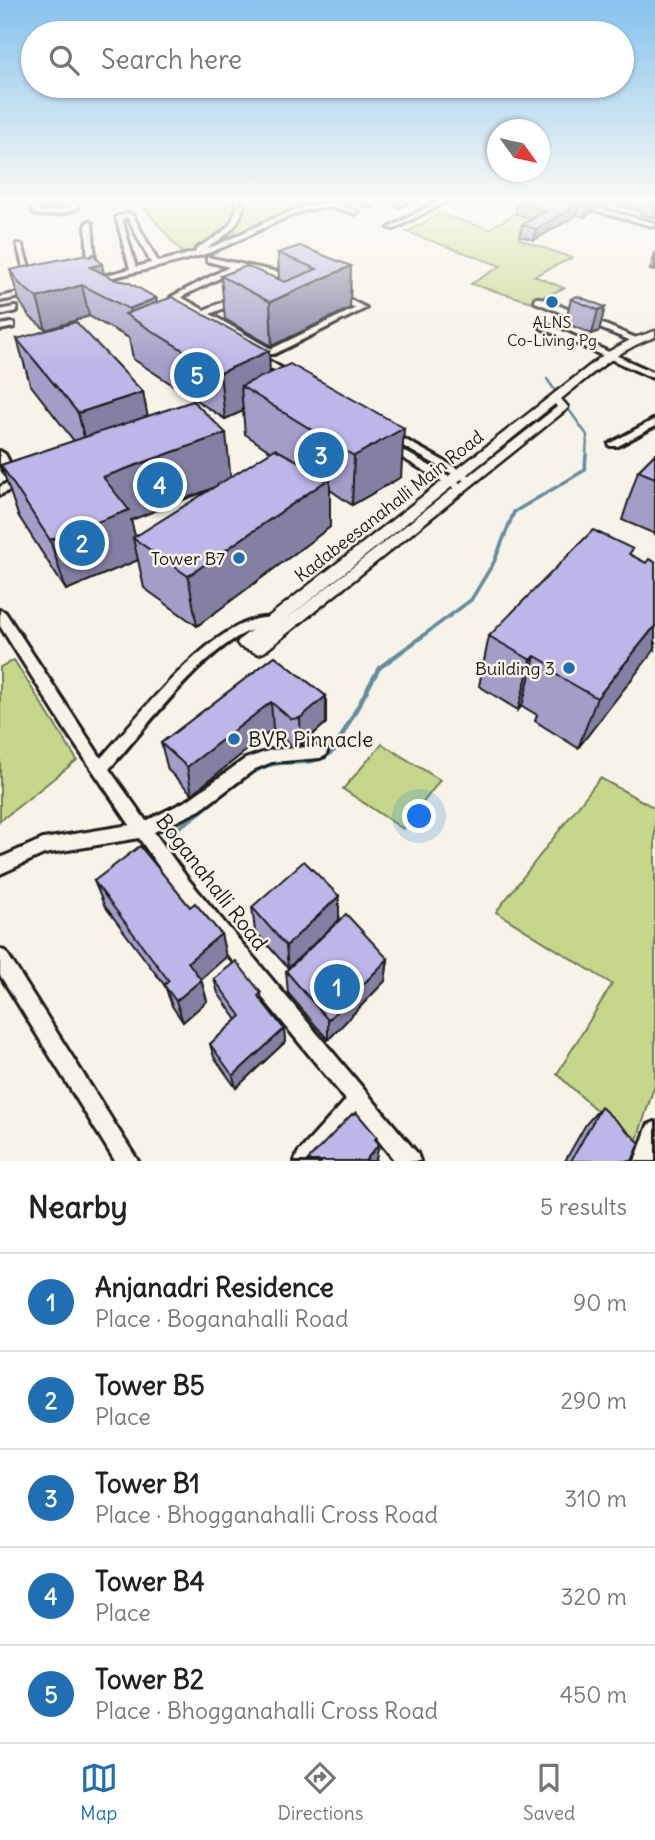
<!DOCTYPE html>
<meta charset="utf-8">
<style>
body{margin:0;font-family:Delius,sans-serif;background:#f2f2f2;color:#222}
.compass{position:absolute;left:487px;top:119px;width:63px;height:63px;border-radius:50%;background:#fff;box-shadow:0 2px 5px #0004;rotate:123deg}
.you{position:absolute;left:420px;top:817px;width:24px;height:24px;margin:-18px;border:5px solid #fff;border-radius:50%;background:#1a73e8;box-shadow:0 0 0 10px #1a73e833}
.badge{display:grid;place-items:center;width:46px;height:46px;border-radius:50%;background:#1f6fb2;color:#fff;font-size:23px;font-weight:700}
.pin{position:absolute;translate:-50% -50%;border:4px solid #fff;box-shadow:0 2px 7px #0006}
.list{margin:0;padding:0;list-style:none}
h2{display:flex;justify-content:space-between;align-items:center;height:91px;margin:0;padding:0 28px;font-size:30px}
h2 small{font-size:23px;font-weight:400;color:#767676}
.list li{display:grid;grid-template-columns:46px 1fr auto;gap:21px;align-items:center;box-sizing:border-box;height:98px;padding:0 28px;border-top:2px solid #e0e0e0}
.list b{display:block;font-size:26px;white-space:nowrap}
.list p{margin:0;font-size:23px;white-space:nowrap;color:#767676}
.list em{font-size:23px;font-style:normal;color:#767676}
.icon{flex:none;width:38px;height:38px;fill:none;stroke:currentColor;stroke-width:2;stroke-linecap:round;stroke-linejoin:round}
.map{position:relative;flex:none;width:655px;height:1161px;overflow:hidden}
.search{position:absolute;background:#fff;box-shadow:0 2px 5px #0004;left:21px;right:21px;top:21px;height:77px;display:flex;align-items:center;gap:18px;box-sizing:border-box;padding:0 24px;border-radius:38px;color:#767676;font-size:26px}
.sheet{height:581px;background:#fff}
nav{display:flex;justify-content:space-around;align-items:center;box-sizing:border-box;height:98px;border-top:2px solid #e0e0e0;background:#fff;font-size:19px;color:#767676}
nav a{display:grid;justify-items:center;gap:4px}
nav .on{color:#1f6fb2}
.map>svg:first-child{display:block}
.green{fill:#c6d78b;stroke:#717a54;stroke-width:2}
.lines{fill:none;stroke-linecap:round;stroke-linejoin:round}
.stream-far2{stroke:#638d9e;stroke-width:2.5}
.stream-far1{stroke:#638d9e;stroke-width:3.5}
.stream{stroke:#638d9e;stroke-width:4.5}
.minor-casing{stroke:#1c1c1c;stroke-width:6}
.major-casing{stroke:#1c1c1c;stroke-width:5}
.minor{fill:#f7f3e8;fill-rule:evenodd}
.major{fill:#f7f3e8;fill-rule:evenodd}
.wall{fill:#a39dc8;stroke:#1c1c1c;stroke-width:2;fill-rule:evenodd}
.shaded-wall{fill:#8480a3;stroke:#1c1c1c;stroke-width:2}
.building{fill:#bdb7e9;stroke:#1c1c1c;stroke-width:2}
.poi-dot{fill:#1f6fb2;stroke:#f7f3e8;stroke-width:2.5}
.labels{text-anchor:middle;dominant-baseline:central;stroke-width:5;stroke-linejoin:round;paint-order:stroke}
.far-poi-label{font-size:16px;fill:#1c1c1c;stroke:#f7f3e8}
.street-label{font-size:18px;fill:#1c1c1c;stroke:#f7f3e8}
.poi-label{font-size:18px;fill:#1c1c1c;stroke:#f7f3e8;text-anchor:end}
.near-poi-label{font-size:21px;fill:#1c1c1c;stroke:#f7f3e8;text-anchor:start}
.near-street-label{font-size:21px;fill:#1c1c1c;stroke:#f7f3e8}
</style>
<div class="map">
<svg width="655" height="1161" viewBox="0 0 655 1161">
<rect width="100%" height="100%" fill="#f7f3e8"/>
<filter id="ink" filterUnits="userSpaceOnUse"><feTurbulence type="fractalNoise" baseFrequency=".0143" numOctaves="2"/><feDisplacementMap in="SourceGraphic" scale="14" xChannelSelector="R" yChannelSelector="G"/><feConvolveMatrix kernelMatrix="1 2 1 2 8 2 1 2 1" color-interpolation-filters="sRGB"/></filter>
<g filter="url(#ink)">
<g class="green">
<path d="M139 202H290L308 206 296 208 226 242 184 255Z"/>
<path d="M534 202H551L519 239 572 258 534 276 564 288 532 302 471 284 501 266 407 232 439 214 489 229Z"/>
<path d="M14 660 77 760 0 821V667Z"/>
<path d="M382 744 440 780 403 829 343 789Z"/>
<path d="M600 778 655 808V1084L635 1146 557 1074 612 984 496 912Z"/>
</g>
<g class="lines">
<g class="stream-far2">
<path d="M547 379 556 392"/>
<path d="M567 407 587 435 586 456"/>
</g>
<path class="stream-far1" d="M421 637 471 600 494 562 514 512 585 470 586 454"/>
<path class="stream" d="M166 834C201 817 228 785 261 768 285 756 311 771 334 750L379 668 424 635"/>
<g class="minor-casing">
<g id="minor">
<path d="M29 202H35L40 212 70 207V202H76L78 207C68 214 46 217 34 214Z"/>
<path d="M234 202H240L243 206C239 229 224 236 206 249 250 233 292 202 340 202L335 204 358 212 355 214C346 211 333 206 324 207 288 210 243 242 205 254 167 266 130 273 92 282L88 280 130 269 116 217 128 213 133 216 158 262 196 252V249C216 236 232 232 237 206ZM127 217 128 218 151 263 136 267 122 219Z"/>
<path d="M356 202H366L373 205 370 207Z"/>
<path d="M398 202H407L399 206 396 204Z"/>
<path d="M437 202H445L394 229 389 228Z"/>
<path d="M89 221 92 223 96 271 92 273 88 271 86 223Z"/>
<path d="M17 244 22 245 34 283 27 281Z"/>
<path d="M207 257 297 276 298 278 294 280 238 269 181 297 204 310 235 297H241V301L210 314 271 349 356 308 333 298V294H339L366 308 274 354H268L171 297 229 267 207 261Z"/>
<path d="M33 290H36V294L0 301V297Z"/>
<path d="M535 298H541L641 340 634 342 535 302Z"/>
<path d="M14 307H17V311L0 315V310Z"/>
<path d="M11 323H14V327L0 330V325Z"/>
<path d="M541 324H547L655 373V379L541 328Z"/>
<path d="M255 353 294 375 296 377 294 379H288L252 358 251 356Z"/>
<path d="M655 419V426L618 446H610L609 444Z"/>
<path d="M391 432 471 476 472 478 471 480H463L387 437V433Z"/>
<path d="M390 443 463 485 464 487 459 490 455 489 386 448V444Z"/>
<path d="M0 451 5 454 19 480 16 487 0 495V487L7 483 9 480 0 464Z"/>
<path d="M0 610 5 612 101 758C134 722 223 605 277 619L278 622 277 625C270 627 262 627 255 629 208 643 143 732 109 769L146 821 188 800 245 759 271 750 320 746 325 748 327 752 325 756 320 758 272 762 255 769 200 810 154 832 187 878 417 1153 420 1161H395L359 1116 320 1161H295L298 1153 346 1100 175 890 139 838 44 854 0 874V858L43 839 130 825 68 734 0 626Z"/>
<path d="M0 949 6 952 138 1161H115L0 975Z"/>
<path d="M655 1122V1161H635L648 1125Z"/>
</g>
</g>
<g class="major-casing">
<g id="major">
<path d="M564 202H576L655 223V227Z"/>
<path d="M655 331V337C619 349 591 375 561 399L568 407 567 409 264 652 259 654 240 647 237 643 240 639 606 353 634 338ZM555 404 557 407 284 621Z"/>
</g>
</g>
<use href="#minor" class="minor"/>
<use href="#major" class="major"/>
</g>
<g class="wall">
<path d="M520 202H655V218L640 214 641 211 605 203 601 206 594 203 592 212 585 217 577 215 534 240 520 236 522 225 533 218 515 214 517 203Z"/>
<path d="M300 246 350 308 272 346 225 319 221 276 279 280 278 253Z"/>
<path d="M655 252V271L650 270Z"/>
<path d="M10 270 104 274 156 298 157 302 270 373 401 477 352 505 330 490V527L197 626 144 588 138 560 66 590 18 515 1 465 74 441 30 384 17 339 143 392 147 416 231 477 271 452 245 434 243 411 225 419 133 359 129 338 89 316 46 330 29 316 19 300ZM212 489 135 537 131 520Z"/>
<path d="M571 299 605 307 599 331 592 334 565 323Z"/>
<path d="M655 454V534L622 520 638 471Z"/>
<path d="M631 556 646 563 655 562V649L578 748 535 721 537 715 522 706 518 710 479 686 489 636Z"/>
<path d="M275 656 326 696V723L301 745 293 746 273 729 192 794 168 770 161 743Z"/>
<path d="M94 881 190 907 221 934 226 957 201 979 207 1001 183 1022 172 1006 165 986 104 905Z"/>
<path d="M339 896V920L288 968 255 931 252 907Z"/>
<path d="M388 959 385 981 328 1040 288 993 286 971Z"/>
<path d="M214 979 261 993 262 1001 284 1029 285 1042 236 1088 214 1057 210 1044 237 1020 218 993Z"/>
<path d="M601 1107 632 1161H565L586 1124Z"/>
</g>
<g class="shaded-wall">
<path d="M594 202 592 212 585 217 587 206Z"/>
<path d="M579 204 577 215 534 240 536 229Z"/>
<path d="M102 264 108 295 90 267Z"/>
<path d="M351 266 350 308 272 346 270 302Z"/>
<path d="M82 285 89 316 46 330 37 298Z"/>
<path d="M156 298 161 329 131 318 129 309Z"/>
<path d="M605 307 599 331 592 334 598 310Z"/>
<path d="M269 351 271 397 241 386 243 411 225 419 220 373Z"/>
<path d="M143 392 152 439 90 461 78 413Z"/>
<path d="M404 428 401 477 352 505 354 456Z"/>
<path d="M226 433 231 481 131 520 136 540 133 538 138 560 66 590 50 540 103 477Z"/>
<path d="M330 478V527L197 626 188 576Z"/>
<path d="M655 626V649L578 748 597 698Z"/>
<path d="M535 656 522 706 518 710 531 660Z"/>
<path d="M326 696V723L301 745 300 718Z"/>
<path d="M271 702 273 729 192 794 187 767Z"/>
<path d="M339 896V920L288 968 286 946Z"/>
<path d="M221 934 226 957 195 984 188 962Z"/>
<path d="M388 959 385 981 328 1040V1020Z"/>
<path d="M201 980 207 1001 183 1022 176 1001Z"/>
<path d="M284 1029 285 1042 236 1088 233 1076Z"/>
<path d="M377 1137 374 1150 379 1144 376 1159 375 1161H365Z"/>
</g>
<g class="building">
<path d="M520 202H594L587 206 579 204 536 229 522 225 545 211 517 203Z"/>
<path d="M300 246 351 266 270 302 221 276 246 266 285 282 317 269 278 253Z"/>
<path d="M93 254 102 264 90 267 116 280 128 282 156 298 129 309 82 285 37 298 20 284 10 270 82 255 90 257Z"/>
<path d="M577 296 605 307 598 310 571 299Z"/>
<path d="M172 297 269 351 220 373 125 314Z"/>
<path d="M76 322 143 392 78 413 17 339Z"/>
<path d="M290 364 404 428 354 456 241 386Z"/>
<path d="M193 401 226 433 103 477 129 510 50 540 1 465Z"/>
<path d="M275 449 330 478 188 576 133 538Z"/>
<path d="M655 454V478L638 471Z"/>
<path d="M593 530 633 549 629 554 646 563 649 559 655 562V626L597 698 550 671 554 667 535 656 531 660 489 636Z"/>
<path d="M275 656 326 696 300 718 291 719 271 702 187 767 161 743Z"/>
<path d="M140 846 190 907 195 903 221 934 188 962 201 980 176 1001 164 985 169 981 94 881Z"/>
<path d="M304 861 339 896 286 946 252 907Z"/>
<path d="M346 914 388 959 328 1020 286 971Z"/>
<path d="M236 961 261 993 258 996 284 1029 233 1076 210 1044 241 1016 214 979Z"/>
<path d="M601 1107 640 1143 632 1161H571Z"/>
<path d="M356 1112 377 1137 375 1139 379 1144 365 1161H307L352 1114 353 1115Z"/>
</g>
</g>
<linearGradient id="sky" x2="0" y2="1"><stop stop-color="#85c2ed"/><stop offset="0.55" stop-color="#fbfaf5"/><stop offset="1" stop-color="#fbfaf5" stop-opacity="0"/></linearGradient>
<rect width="655" height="365" fill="url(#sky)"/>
<g class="poi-dot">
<circle cx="552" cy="302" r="7"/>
<circle cx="239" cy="558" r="7"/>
<circle cx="569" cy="668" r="7"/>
<circle cx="234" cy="739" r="7"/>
</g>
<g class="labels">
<g class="far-poi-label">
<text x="552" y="322">ALNS<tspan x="552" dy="18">Co-Living Pg</tspan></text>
</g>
<g class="street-label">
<text transform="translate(389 506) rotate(-38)">Kadabeesanahalli Main Road</text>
</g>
<g class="poi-label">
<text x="225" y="558">Tower B7</text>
<text x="555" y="668">Building 3</text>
</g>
<g class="near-poi-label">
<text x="248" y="739">BVR Pinnacle</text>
</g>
<g class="near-street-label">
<text transform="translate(212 882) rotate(52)">Boganahalli Road</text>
</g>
</g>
</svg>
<svg class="compass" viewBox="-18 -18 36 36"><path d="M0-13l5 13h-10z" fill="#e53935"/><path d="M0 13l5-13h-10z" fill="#767676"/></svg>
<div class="you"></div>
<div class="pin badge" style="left:337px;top:987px">1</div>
<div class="pin badge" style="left:82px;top:543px">2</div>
<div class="pin badge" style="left:321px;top:455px">3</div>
<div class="pin badge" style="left:160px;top:485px">4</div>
<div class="pin badge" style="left:197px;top:375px">5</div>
<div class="search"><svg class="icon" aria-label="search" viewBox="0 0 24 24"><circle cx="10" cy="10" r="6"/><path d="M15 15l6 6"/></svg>Search here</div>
</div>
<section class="sheet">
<h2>Nearby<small>5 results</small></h2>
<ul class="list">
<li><span class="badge">1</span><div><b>Anjanadri Residence</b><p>Place · Boganahalli Road</p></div><em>90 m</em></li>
<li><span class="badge">2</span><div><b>Tower B5</b><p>Place</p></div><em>290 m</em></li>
<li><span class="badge">3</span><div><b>Tower B1</b><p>Place · Bhogganahalli Cross Road</p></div><em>310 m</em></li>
<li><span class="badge">4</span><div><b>Tower B4</b><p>Place</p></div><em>320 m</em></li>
<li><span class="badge">5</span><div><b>Tower B2</b><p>Place · Bhogganahalli Cross Road</p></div><em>450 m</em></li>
</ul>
</section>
<nav>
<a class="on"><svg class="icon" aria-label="map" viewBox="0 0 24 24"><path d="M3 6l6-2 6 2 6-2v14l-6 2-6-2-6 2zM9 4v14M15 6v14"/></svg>Map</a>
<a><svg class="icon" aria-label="directions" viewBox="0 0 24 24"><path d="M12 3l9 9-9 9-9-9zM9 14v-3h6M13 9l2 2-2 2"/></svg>Directions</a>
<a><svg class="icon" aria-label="saved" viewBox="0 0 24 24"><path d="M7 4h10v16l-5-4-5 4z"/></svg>Saved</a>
</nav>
